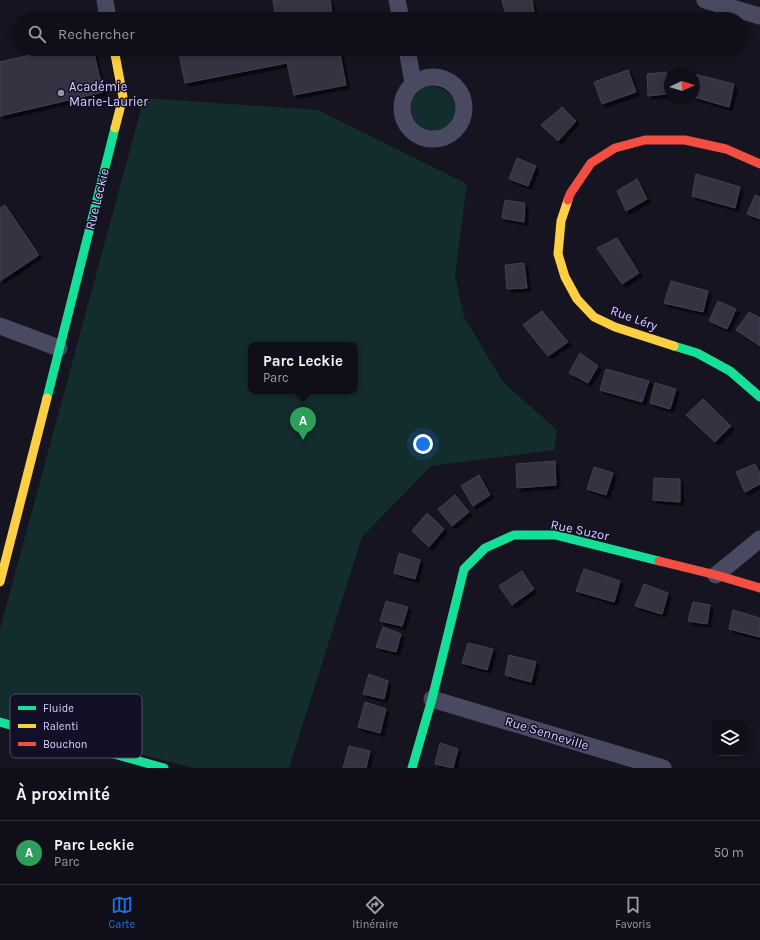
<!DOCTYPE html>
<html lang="fr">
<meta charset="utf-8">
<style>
body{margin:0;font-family:Karla,sans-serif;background:#191822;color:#f1f3f6}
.controls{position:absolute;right:12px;bottom:12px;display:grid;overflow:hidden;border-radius:8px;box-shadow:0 2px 6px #0003}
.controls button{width:36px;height:36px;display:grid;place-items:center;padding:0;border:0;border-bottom:1px solid #302f38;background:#100f19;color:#f1f3f6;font:20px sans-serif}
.compass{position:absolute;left:664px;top:68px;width:36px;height:36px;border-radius:50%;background:#100f19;box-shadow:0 2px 6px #0003;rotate:86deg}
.you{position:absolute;left:423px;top:444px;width:14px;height:14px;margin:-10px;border:3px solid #fff;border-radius:50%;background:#1a73e8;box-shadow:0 0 0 6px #1a73e833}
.badge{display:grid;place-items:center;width:26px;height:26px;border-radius:50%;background:#1a73e8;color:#fff;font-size:13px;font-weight:700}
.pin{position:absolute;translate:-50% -33px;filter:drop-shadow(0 1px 2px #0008)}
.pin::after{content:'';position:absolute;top:21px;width:14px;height:12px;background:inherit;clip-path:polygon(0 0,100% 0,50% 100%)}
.popup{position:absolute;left:248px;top:342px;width:110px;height:52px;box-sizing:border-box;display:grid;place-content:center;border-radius:8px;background:#100f19;filter:drop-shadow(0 1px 3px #0005);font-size:13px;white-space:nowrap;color:#9c9ca2}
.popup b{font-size:15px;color:#f1f3f6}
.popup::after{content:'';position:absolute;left:50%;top:100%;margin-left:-8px;border:8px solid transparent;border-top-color:#100f19}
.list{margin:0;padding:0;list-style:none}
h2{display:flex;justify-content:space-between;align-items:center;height:52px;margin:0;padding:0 16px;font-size:17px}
h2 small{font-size:13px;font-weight:400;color:#9c9ca2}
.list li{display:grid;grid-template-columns:26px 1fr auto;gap:12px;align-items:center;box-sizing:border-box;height:64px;padding:0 16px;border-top:1px solid #302f38}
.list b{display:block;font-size:15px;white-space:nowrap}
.list p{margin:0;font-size:13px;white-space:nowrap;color:#9c9ca2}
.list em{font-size:13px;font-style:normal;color:#9c9ca2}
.icon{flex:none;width:22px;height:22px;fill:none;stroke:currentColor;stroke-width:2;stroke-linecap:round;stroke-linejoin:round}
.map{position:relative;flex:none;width:760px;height:768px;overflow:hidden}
.search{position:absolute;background:#100f19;box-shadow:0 2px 6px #0003;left:12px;right:12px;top:12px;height:44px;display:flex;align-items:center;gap:10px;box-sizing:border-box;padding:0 14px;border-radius:22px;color:#9c9ca2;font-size:15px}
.sheet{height:116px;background:#100f19}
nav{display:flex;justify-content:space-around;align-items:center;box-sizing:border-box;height:56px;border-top:1px solid #302f38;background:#100f19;font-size:11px;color:#9c9ca2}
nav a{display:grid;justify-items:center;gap:2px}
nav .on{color:#1a73e8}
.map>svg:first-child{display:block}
.green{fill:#132c2d;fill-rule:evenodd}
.building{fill:#343243;stroke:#433f54;filter:url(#shadow)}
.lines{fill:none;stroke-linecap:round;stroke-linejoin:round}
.street{stroke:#4a4962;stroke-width:17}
.fast{stroke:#16e098;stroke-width:9}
.slow{stroke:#ffcf43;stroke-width:9}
.jam{stroke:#f24e42;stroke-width:9}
.poi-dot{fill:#9591b1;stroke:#130f26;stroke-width:1.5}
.labels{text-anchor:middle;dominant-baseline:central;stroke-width:3;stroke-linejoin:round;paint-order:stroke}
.poi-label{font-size:13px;fill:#d9d4ff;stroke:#130f26;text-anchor:start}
.street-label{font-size:13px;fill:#d9d4ff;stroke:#130f26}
.key{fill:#130f26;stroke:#4e4a67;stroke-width:1}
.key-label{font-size:11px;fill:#d9d4ff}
</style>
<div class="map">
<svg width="760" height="768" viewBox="0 0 760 768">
<defs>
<filter id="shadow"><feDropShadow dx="3.5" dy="3.5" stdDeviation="0" flood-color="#0009"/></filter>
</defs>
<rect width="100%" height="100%" fill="#161421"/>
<g class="green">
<path d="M429 86C435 87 442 88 447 92 457 99 461 116 453 126 450 130 445 133 441 136H425L418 132 409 119 407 110 413 94 424 87Z"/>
<path d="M144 98 318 110 467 184 455 275 464 317 503 382 557 430 554 450 431 466 362 537 289 768H193L0 717V629ZM251 345H355V391H251Z"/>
</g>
<g class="building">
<path d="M273 0H330L333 19H269L276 18Z"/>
<path d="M502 0H532L535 19H474L505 13Z"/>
<path d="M56 49H93L103 92 0 116V62Z"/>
<path d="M178 49H339L346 85 294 95 287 63 185 83Z"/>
<path d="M628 70 636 92 602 104 594 82Z"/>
<path d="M666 72 667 94 648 96 647 74Z"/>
<path d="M694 74 734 84 729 107 694 97Z"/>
<path d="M562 107 576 121 558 141 541 125Z"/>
<path d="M517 158 536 166 528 186 509 179Z"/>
<path d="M696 174 740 187 735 208 692 196Z"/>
<path d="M637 179 647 199 626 211 617 191Z"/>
<path d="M755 195 760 197V219L747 214Z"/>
<path d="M505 200 525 203 524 222 502 218Z"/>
<path d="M5 205 39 255 0 281V208Z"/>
<path d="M617 238 639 273 622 284 597 248Z"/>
<path d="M524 263 527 288 507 289 505 265Z"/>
<path d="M671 281 708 291 703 312 664 303Z"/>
<path d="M718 301 736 309 727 329 709 321Z"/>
<path d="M542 311 568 342 548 356 523 325Z"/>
<path d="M749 312 760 318V346L736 330Z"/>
<path d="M580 353 598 366 588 383 569 373Z"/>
<path d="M606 369 649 381 642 402 600 390Z"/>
<path d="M655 383 676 389 670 409 650 403Z"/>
<path d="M703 399 731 426 715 442 686 415Z"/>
<path d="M555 461 556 485 517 488 516 464Z"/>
<path d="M755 464 760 473V484L745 492 736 472Z"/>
<path d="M594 467 613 473 606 495 587 489Z"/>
<path d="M479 475 490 495 473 506 461 486Z"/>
<path d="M654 478 680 479V502L653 500Z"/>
<path d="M455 495 469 512 452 526 438 509Z"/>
<path d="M427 513 444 529 429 547 412 531Z"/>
<path d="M399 553 420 560 415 579 394 573Z"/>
<path d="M584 569 620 581 614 602 576 591Z"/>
<path d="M522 571 534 589 512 605 499 586Z"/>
<path d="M644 584 668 593 662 614 635 606Z"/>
<path d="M386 601 408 607 402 626 380 621Z"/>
<path d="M693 602 710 605 707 624 688 621Z"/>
<path d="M733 610 760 618V637L729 629Z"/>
<path d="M383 627 401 634 396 652 376 647Z"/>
<path d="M468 643 493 649 487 670 462 663Z"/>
<path d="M509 655 536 662 531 682 505 675Z"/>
<path d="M369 674 388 681 384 699 363 694Z"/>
<path d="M365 702 386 709 380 733 358 727Z"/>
<path d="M440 743 458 749 453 768 435 764Z"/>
<path d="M349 746 370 751 366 768H343Z"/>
</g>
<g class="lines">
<g class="street">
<path d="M105 0 108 19"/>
<path d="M397 0 401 19"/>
<path d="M705 0 760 16"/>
<path d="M407 49 413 83"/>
<circle cx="433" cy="108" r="31"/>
<path d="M0 326 59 348"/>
<path d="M716 575 760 539"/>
<path d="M432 699 663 768"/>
</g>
<g class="fast">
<path d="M674 346 697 353 730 371 760 397"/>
<path d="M47 398 115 128"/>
<path d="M0 722 164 768"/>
<path d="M412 768 432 699 464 569 485 548 514 535H555L659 561"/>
</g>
<g class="slow">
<path d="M114 49 123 97 115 128"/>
<path d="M568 200 561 221 558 254 565 277 577 299 594 317 615 327 674 346"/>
<path d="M0 582 47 398"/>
</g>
<g class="jam">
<path d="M568 200 570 194 591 163 615 148 645 140H685L726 149 760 164"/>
<path d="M659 561 716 575 760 588"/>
</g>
</g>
<circle class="poi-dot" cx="61" cy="93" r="4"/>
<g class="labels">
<g class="poi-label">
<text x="69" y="86">Académie<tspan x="69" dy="15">Marie-Laurier</tspan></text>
</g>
<g class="street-label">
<text transform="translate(97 199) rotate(-76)">Rue Leckie</text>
<text transform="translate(634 318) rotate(20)">Rue Léry</text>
<text transform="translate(580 530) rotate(12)">Rue Suzor</text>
<text transform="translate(547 733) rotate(17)">Rue Senneville</text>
</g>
</g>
<rect x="10" y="694" width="132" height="64" rx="6" class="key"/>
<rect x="18" y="706" width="18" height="4" fill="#16e098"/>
<rect x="18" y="724" width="18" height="4" fill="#ffcf43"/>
<rect x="18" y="742" width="18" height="4" fill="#f24e42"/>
<g class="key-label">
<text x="43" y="712">Fluide</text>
<text x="43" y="730">Ralenti</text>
<text x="43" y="748">Bouchon</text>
</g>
</svg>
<div class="controls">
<button><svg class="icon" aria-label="layers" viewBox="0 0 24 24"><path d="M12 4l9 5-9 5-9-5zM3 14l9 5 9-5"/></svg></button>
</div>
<svg class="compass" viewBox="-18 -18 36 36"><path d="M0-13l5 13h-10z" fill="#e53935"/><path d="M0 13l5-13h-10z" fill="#9c9ca2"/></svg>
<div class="you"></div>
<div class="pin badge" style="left:303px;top:440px;background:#2e9e5b">A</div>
<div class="popup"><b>Parc Leckie</b>Parc</div>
<div class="search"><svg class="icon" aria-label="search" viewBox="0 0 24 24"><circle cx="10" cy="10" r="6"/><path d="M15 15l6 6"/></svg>Rechercher</div>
</div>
<section class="sheet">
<h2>À proximité<small></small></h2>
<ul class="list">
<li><span class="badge" style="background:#2e9e5b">A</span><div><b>Parc Leckie</b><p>Parc</p></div><em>50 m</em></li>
</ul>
</section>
<nav>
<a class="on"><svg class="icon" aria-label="map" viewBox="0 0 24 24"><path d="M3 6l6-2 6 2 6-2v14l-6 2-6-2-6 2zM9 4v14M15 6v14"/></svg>Carte</a>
<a><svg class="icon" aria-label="directions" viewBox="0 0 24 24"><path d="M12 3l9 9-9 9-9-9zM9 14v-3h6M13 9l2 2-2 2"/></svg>Itinéraire</a>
<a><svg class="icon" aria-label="saved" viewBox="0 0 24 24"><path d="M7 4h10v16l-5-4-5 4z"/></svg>Favoris</a>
</nav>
